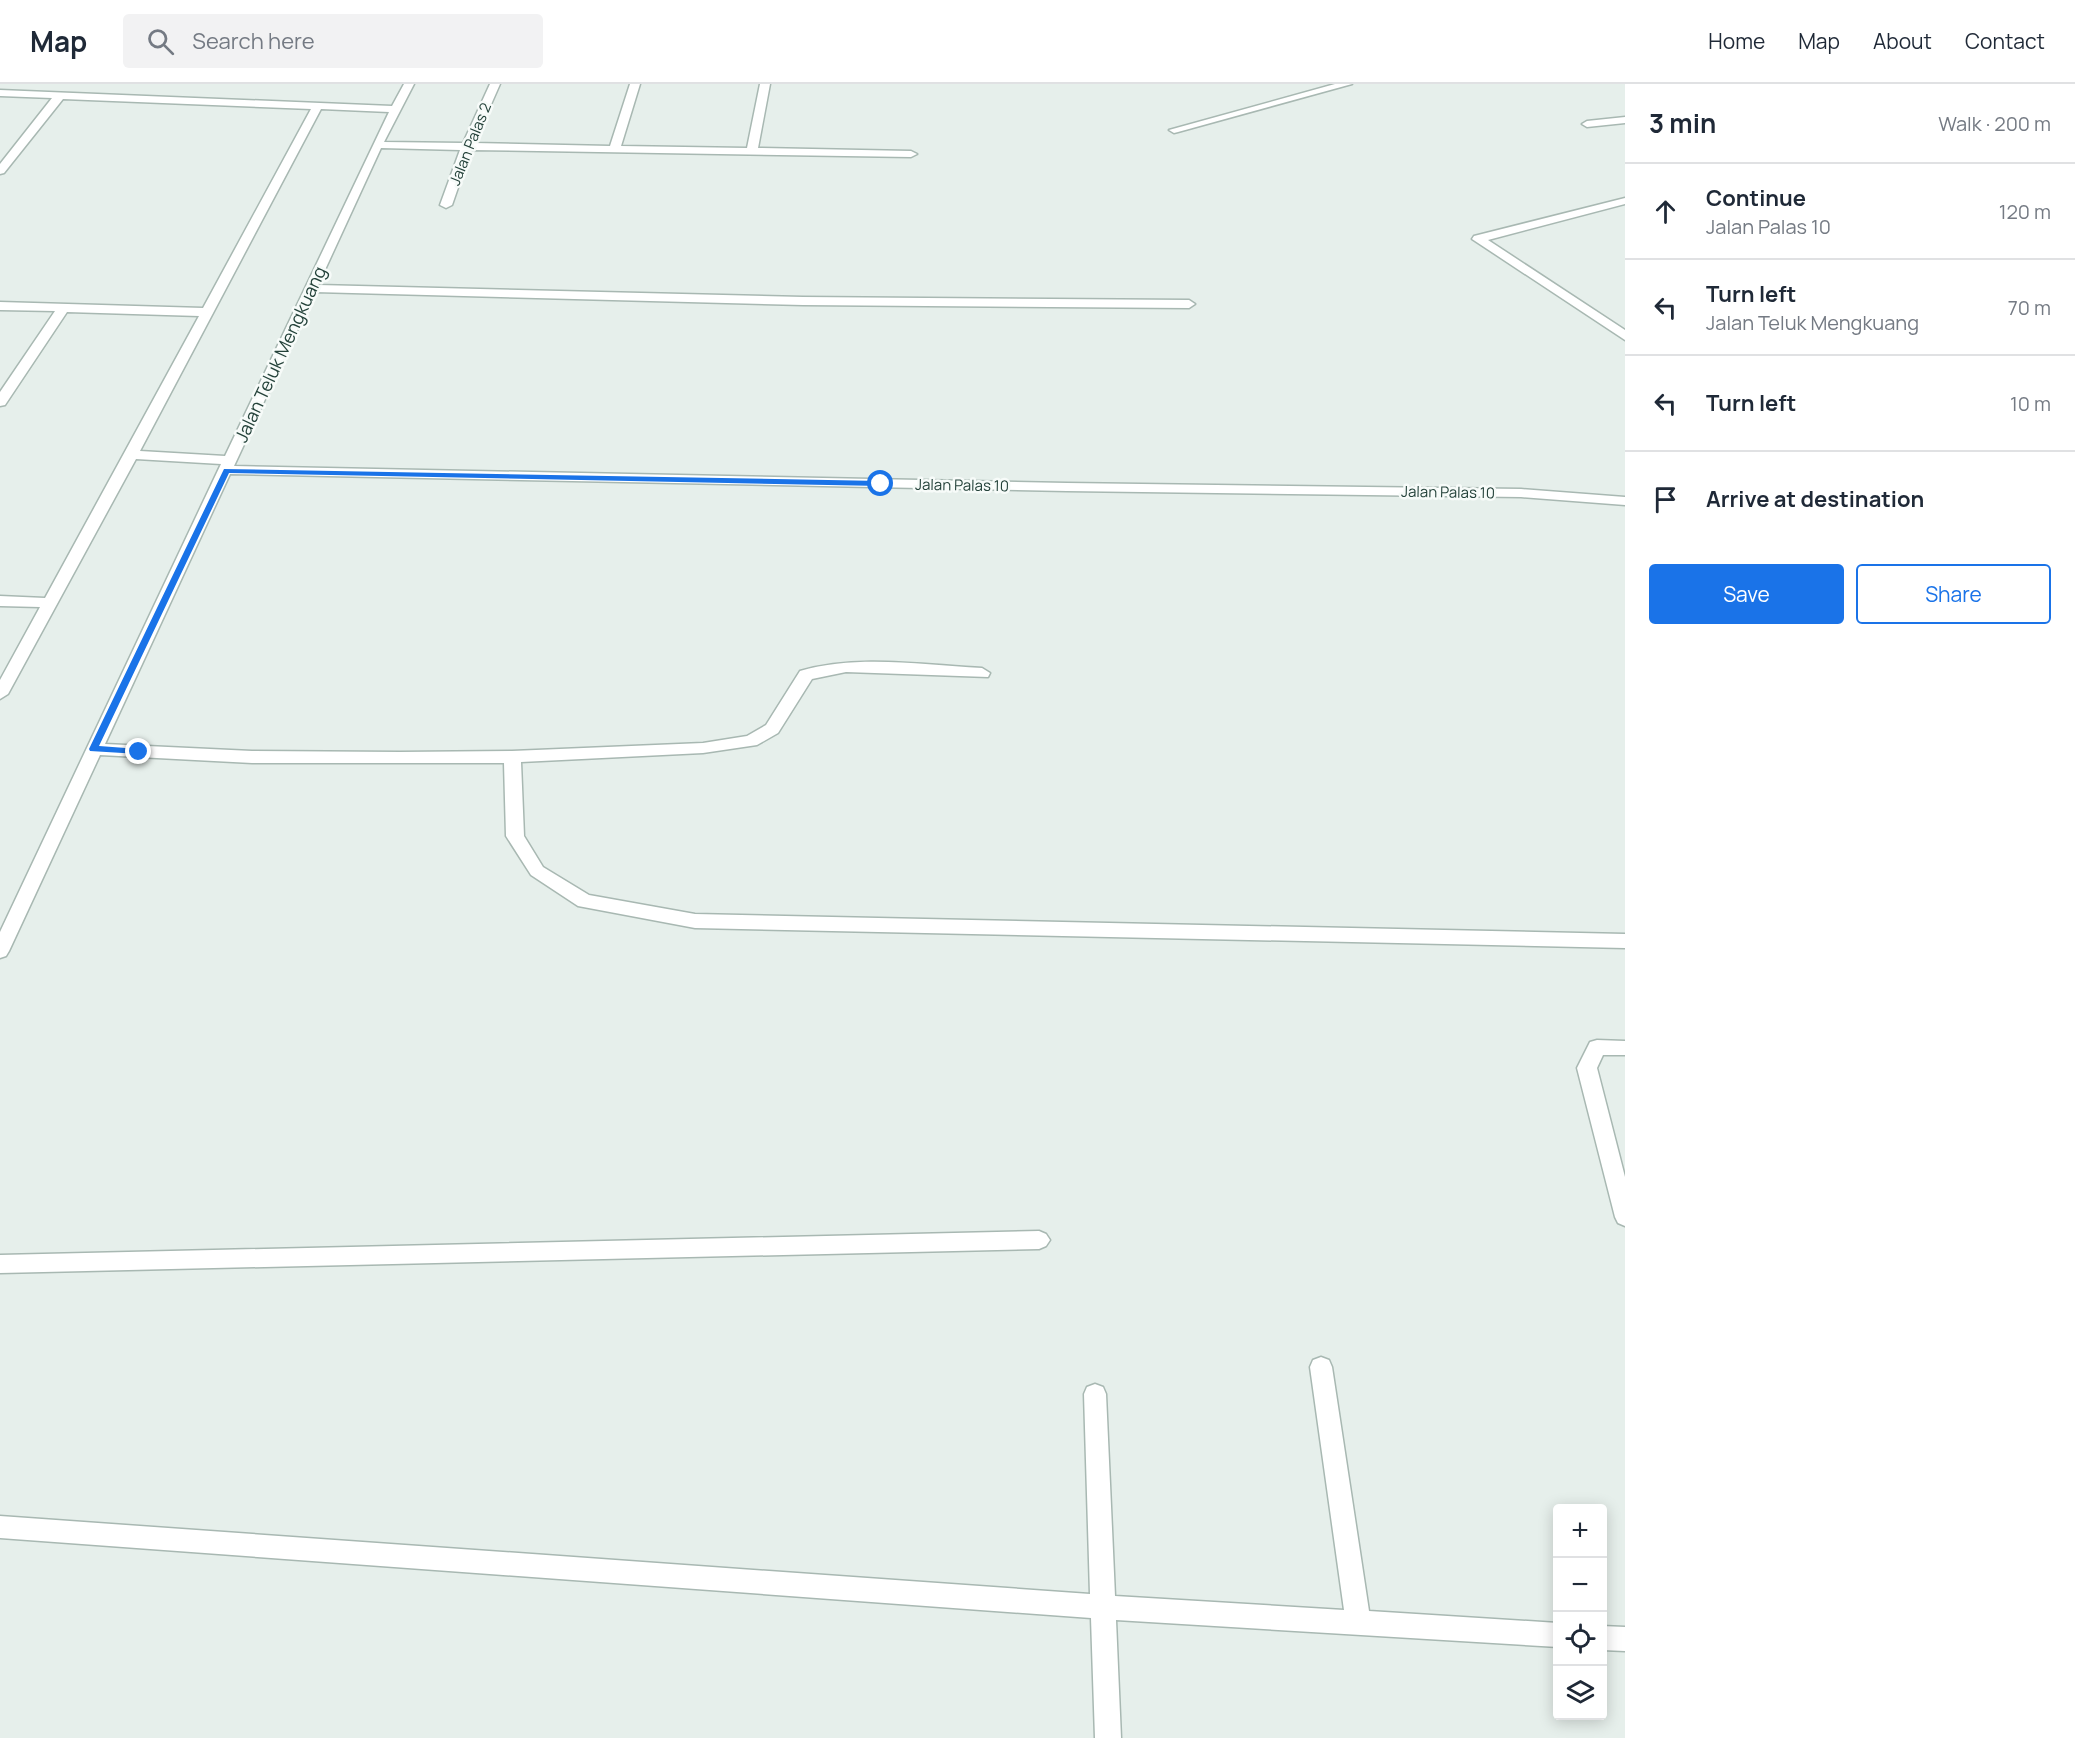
<!DOCTYPE html>
<meta charset="utf-8">
<style>
body{margin:0;font-family:Manrope,sans-serif;background:#f2f2f3;color:#1f2937}
.controls{position:absolute;right:18px;bottom:18px;display:grid;overflow:hidden;border-radius:6px;box-shadow:0 3px 15px #0003}
.controls button{width:54px;height:54px;display:grid;place-items:center;padding:0;border:0;border-bottom:2px solid #e0e1e3;background:#fff;color:#1f2937;font:30px sans-serif}
.stop{position:absolute;width:18px;height:18px;margin:-14px;border:4px solid #1a73e8;border-radius:50%;background:#fff}
.stop.end{background:#1a73e8;border-color:#fff;box-shadow:0 2px 6px #0008}
.list{margin:0;padding:0;list-style:none}
h2{display:flex;justify-content:space-between;align-items:center;height:78px;margin:0;padding:0 24px;font-size:26px}
h2 small{font-size:20px;font-weight:400;color:#747a83}
.list li{display:grid;grid-template-columns:39px 1fr auto;gap:18px;align-items:center;box-sizing:border-box;height:96px;padding:0 24px;border-top:2px solid #e0e1e3}
.list b{display:block;font-size:22px;white-space:nowrap}
.list p{margin:0;font-size:20px;white-space:nowrap;color:#747a83}
.list em{font-size:20px;font-style:normal;color:#747a83}
.actions{display:flex;gap:12px;padding:18px 24px}
.actions a{flex:1;padding:14px 0;border:2px solid #1a73e8;border-radius:6px;text-align:center;font-size:21px;color:#1a73e8}
.actions .main{background:#1a73e8;color:#fff}
.icon{flex:none;width:33px;height:33px;fill:none;stroke:currentColor;stroke-width:2;stroke-linecap:round;stroke-linejoin:round}
.map{position:relative;flex:none;width:1625px;height:1654px;overflow:hidden}
header{display:flex;align-items:center;gap:36px;box-sizing:border-box;height:84px;padding:0 30px;background:#fff;border-bottom:2px solid #e0e1e3}
header strong{font-size:28px}
nav{display:flex;gap:33px;margin-inline-start:auto;font-size:21px}
.search{width:420px;height:54px;background:#f2f2f3;display:flex;align-items:center;gap:15px;box-sizing:border-box;padding:0 21px;border-radius:6px;color:#747a83;font-size:22px}
main{display:flex}
aside{flex:1;background:#fff}
.map>svg:first-child{display:block}
.lines{fill:none;stroke-linecap:round;stroke-linejoin:round}
.minor-casing{stroke:#a8b8b2;stroke-width:3}
.minor{fill:#fff;fill-rule:evenodd}
.route{fill:#1a73e8}
.labels{text-anchor:middle;dominant-baseline:central;stroke-width:5;stroke-linejoin:round;paint-order:stroke}
.far-street-label{font-size:15px;fill:#24423a;stroke:#f7fbf9}
.street-label{font-size:18px;fill:#24423a;stroke:#f7fbf9}
</style>
<header>
<strong>Map</strong>
<div class="search"><svg class="icon" aria-label="search" viewBox="0 0 24 24"><circle cx="10" cy="10" r="6"/><path d="M15 15l6 6"/></svg>Search here</div>
<nav><a>Home</a><a>Map</a><a>About</a><a>Contact</a></nav>
</header>
<main>
<div class="map">
<svg width="1625" height="1654" viewBox="0 0 1625 1654">
<rect width="100%" height="100%" fill="#e6efeb"/>
<g class="lines">
<g class="minor-casing">
<g id="minor">
<path d="M404 0H414L384 58 463 59 490 0H500L474 59 610 62 630 0H640L621 62 747 64 760 0H770L758 64 911 67 917 70 911 73 471 66 452 121 446 124 440 121 460 66 381 64 318 201 803 213 1189 216 1195 220 1189 224 803 221 315 208 234 382 1067 399 1521 405 1625 413V421L1521 413 1067 407 230 390 105 660 252 667 400 668 512 667 703 659 747 652 766 641 800 587C858 570 923 581 982 584L990 589 988 593 846 588 812 595 778 649 757 661 703 669 521 678 524 752 543 783 589 811 695 830 1625 850V864L695 844 578 822 531 791 506 752 504 679H252L100 671 9 867 6 872 0 874V848L221 380 136 375 8 610 0 615V596L40 523 0 522V512L45 514 199 232 67 228 5 321 0 322V308L55 227 0 226V218L203 224 311 25 63 15 4 89 0 90V80L52 14 0 12V6L392 22ZM321 25 389 28 225 372 140 367Z"/>
<path d="M1335 0H1352L1178 48 1174 49 1169 46Z"/>
<path d="M1625 33V39L1587 43 1582 40 1587 37Z"/>
<path d="M1625 114V120L1488 156 1625 246V256L1472 155 1474 152Z"/>
<path d="M1597 956 1625 957V971H1603L1597 984 1625 1093V1142L1618 1139 1615 1133 1577 984 1590 958Z"/>
<path d="M1039 1147 1046 1150 1050 1156 1046 1162 1039 1165 0 1189V1171Z"/>
<path d="M1321 1273 1329 1276 1332 1283 1369 1527 1558 1539V1563L1116 1536 1121 1654H1095L1091 1534 0 1454V1432L1090 1510 1084 1310 1087 1303 1095 1300 1103 1303 1106 1310 1115 1512 1344 1526 1310 1283 1313 1276Z"/>
<path d="M1602 1542 1625 1543V1567L1602 1566Z"/>
</g>
</g>
<use href="#minor" class="minor"/>
</g>
<path class="route" d="M224 385 881 397 884 400 881 402 229 389 99 662 139 665 143 668 139 670 90 667 89 665Z"/>
<g class="labels">
<g class="far-street-label">
<text transform="translate(470 60) rotate(-68)">Jalan Palas 2</text>
<text transform="translate(962 401) rotate(1)">Jalan Palas 10</text>
<text transform="translate(1448 408) rotate(1)">Jalan Palas 10</text>
</g>
<g class="street-label">
<text transform="translate(280 270) rotate(-65)">Jalan Teluk Mengkuang</text>
</g>
</g>
</svg>
<div class="controls">
<button>+</button>
<button>−</button>
<button><svg class="icon" aria-label="locate" viewBox="0 0 24 24"><circle cx="12" cy="12" r="6"/><path d="M12 2v4M12 18v4M2 12h4M18 12h4"/></svg></button>
<button><svg class="icon" aria-label="layers" viewBox="0 0 24 24"><path d="M12 4l9 5-9 5-9-5zM3 14l9 5 9-5"/></svg></button>
</div>
<div class="stop" style="left:881px;top:400px"></div>
<div class="stop end" style="left:139px;top:668px"></div>
</div>
<aside>
<h2>3 min<small>Walk · 200 m</small></h2>
<ul class="list">
<li><svg class="icon" aria-label="ahead" viewBox="0 0 24 24"><path d="M12 20V5M6 11l6-6 6 6"/></svg><div><b>Continue</b><p>Jalan Palas 10</p></div><em>120 m</em></li>
<li><svg class="icon" aria-label="left" viewBox="0 0 24 24"><path d="M17 20v-9H6M10 6l-5 5 5 5"/></svg><div><b>Turn left</b><p>Jalan Teluk Mengkuang</p></div><em>70 m</em></li>
<li><svg class="icon" aria-label="left" viewBox="0 0 24 24"><path d="M17 20v-9H6M10 6l-5 5 5 5"/></svg><div><b>Turn left</b></div><em>10 m</em></li>
<li><svg class="icon" aria-label="arrive" viewBox="0 0 24 24"><path d="M6 21V4h12l-3 4 3 4H6"/></svg><div><b>Arrive at destination</b></div></li>
</ul>
<div class="actions"><a class="main">Save</a><a>Share</a></div>
</aside>
</main>
